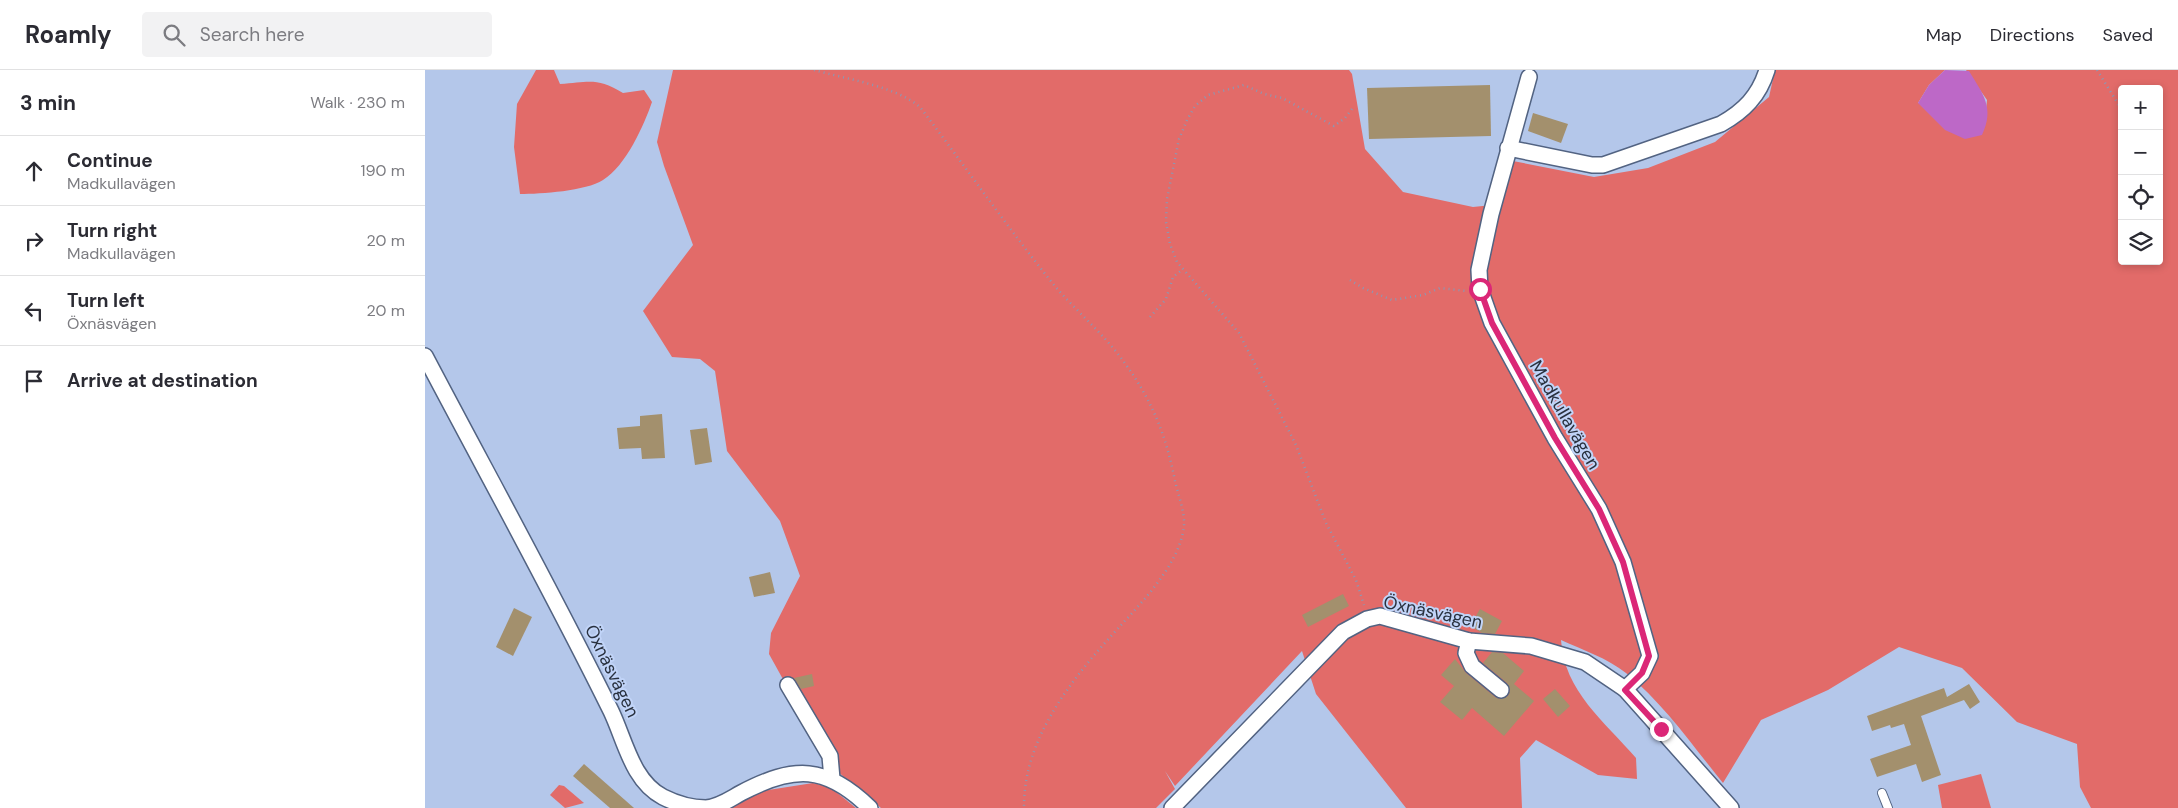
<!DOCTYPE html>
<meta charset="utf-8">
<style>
body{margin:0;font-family:"DM Sans",sans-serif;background:#f2f2f3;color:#2b2b33}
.controls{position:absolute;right:15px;top:15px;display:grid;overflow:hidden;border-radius:5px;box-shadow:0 2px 8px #0003}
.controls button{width:45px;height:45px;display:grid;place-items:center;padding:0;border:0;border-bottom:1px solid #e1e1e2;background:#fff;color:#2b2b33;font:25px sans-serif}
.stop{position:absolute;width:15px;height:15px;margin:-11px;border:4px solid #db2777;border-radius:50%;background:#fff}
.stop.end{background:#db2777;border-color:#fff;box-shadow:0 1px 5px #0008}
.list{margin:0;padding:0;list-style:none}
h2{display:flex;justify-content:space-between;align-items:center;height:65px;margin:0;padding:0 20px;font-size:21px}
h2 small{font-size:16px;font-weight:400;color:#7c7c81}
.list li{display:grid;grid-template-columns:32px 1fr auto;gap:15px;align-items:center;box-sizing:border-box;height:70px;padding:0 20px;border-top:1px solid #e1e1e2}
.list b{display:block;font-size:19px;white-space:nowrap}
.list p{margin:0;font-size:16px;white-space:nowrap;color:#7c7c81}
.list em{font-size:16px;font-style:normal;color:#7c7c81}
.icon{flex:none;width:28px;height:28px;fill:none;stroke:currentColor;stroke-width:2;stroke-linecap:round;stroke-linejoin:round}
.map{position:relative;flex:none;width:1753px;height:738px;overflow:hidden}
header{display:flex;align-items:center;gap:30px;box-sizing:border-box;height:70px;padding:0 25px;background:#fff;border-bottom:1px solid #e1e1e2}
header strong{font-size:24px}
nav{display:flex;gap:28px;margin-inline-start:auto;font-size:18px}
.search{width:350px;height:45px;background:#f2f2f3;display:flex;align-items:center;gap:12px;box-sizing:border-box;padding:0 18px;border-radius:5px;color:#7c7c81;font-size:19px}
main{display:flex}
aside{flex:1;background:#fff}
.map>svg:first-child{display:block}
.green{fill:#e26b69;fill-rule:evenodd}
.water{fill:#bd68c7}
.building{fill:#a3906d}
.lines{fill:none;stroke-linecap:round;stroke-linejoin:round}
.lane-casing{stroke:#526382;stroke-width:10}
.street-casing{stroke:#526382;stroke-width:18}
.path{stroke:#8999b5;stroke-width:2.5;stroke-dasharray:1 4;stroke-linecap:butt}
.lane{stroke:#fff;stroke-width:8}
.street{stroke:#fff;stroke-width:15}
.route{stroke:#db2777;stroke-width:6}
.labels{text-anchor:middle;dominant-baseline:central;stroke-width:4;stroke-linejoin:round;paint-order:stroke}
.street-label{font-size:18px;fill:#29313f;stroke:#c1d4f8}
</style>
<header>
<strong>Roamly</strong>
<div class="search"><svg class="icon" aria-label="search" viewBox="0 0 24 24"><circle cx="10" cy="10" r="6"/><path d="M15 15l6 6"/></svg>Search here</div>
<nav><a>Map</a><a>Directions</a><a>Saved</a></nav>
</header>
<main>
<aside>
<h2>3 min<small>Walk · 230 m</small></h2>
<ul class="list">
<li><svg class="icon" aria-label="ahead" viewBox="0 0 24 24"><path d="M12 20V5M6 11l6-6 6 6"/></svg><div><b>Continue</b><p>Madkullavägen</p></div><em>190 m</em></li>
<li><svg class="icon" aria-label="right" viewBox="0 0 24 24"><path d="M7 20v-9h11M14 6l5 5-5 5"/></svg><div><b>Turn right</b><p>Madkullavägen</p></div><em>20 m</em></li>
<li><svg class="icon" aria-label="left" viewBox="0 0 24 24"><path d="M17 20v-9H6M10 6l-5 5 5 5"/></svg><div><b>Turn left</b><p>Öxnäsvägen</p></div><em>20 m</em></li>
<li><svg class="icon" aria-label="arrive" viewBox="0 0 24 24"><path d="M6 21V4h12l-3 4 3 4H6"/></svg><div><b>Arrive at destination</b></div></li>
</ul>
</aside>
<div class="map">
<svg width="1753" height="738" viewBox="0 0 1753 738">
<rect width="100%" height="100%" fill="#b4c7ea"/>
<g class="green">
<path d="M111 0H129L135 14C164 12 172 7 198 23L219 20 227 32C219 55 201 96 178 110 161 121 116 124 95 124L89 77 92 34Z"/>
<path d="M248 0H924L927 4 940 79 978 122 1048 137 1077 134 1088 91 1169 107 1223 98 1290 72 1344 27 1350 0H1520L1504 15 1493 33 1561 40 1562 30 1541 0H1753V738H1666L1655 717 1652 674 1592 652 1537 598 1474 577 1403 620 1336 650 1298 713C1267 675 1239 634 1201 603 1182 588 1158 580 1136 570 1139 621 1180 652 1211 688L1212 709 1173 705 1111 670 1095 688 1097 738H981L891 624 877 581 750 716 740 701 750 719 731 738H456L406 696 344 584 346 563 375 506 355 451 302 381 290 301 275 289 247 287 218 241 268 175 239 96 232 72ZM1697 19H1734V191H1697Z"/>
<path d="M1556 704 1566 738H1517L1513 715Z"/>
<path d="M388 713 405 717 431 738H304L337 721Z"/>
<path d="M134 715 139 716 159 733 140 738 125 725Z"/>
</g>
<path class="water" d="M1520 0 1544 1C1558 24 1570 38 1557 65L1540 69 1520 60 1493 33 1504 15Z"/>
<g class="building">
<path d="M1065 15 1066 66 944 69 942 18Z"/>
<path d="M1108 43 1143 54 1136 73 1103 61Z"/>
<path d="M237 344 240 388 217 389 216 378 194 379 192 358 215 356V346Z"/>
<path d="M282 358 287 392 270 395 265 360Z"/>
<path d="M345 502 350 523 329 527 324 507Z"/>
<path d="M918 524 924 536 883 557 877 545Z"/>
<path d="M89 538 107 547 88 586 71 577Z"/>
<path d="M1055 539 1077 551 1070 564 1057 563 1045 556Z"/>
<path d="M1067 582 1078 583 1099 601 1089 614 1109 631 1079 666 1047 638 1037 650 1015 632 1029 616 1016 605 1030 589 1041 603 1070 627 1075 629 1083 626 1085 621 1082 613 1058 593Z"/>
<path d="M387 604 389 616 376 619 369 608Z"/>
<path d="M1544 614 1555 632 1545 639 1539 630 1496 646 1516 705 1497 712 1491 694 1452 707 1445 689 1486 675 1479 654 1466 658 1465 655 1447 661 1442 646 1519 618 1522 627Z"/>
<path d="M1130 619 1145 636 1133 647 1118 629Z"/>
<path d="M159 694 209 738H185L148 706Z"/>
</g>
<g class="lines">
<g class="lane-casing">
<path id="lane" d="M1457 723 1463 738"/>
</g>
<g class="street-casing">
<g id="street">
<path d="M1104 7 1066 144 1054 200 1055 219 1067 253 1130 368 1174 439 1198 492 1225 586 1217 603 1200 619"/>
<path d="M1083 78 1167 95H1178L1296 54C1319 41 1334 26 1342 0"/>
<path d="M0 286C62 404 127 521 186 641 200 670 207 711 238 727 250 733 267 738 281 738 294 737 305 729 316 723 369 695 401 695 445 738"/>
<path d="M1044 571 1041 583 1047 596 1076 620"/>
<path d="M363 615 405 686 407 709"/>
<path d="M747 738 918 562 942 549 955 546 1044 571 1106 576 1160 592 1200 619 1306 738"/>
</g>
</g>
<g class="path">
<path d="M389 0C421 9 470 16 495 37 540 96 582 157 629 215 651 241 679 264 699 292 727 330 741 365 750 411 753 424 760 442 759 456 755 492 721 528 697 554 651 604 598 666 599 738"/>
<path d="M1672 0 1697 40"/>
<path d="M927 39 920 48 909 56 857 28 839 24 819 15 783 25 770 36 762 50 754 69 742 129 741 152 745 174 752 192 814 263 871 375 901 453 931 510 939 535"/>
<path d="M925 210 938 218 967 230 998 225 1015 218 1041 221"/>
<path d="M725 247 741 229 748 207 758 199"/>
</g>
<use href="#lane" class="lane"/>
<use href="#street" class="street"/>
</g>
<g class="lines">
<path class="route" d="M1055 219 1067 253 1130 368 1174 439 1198 492 1224 586 1217 603 1200 620 1236 659"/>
</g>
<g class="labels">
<g class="street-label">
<text transform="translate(1140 345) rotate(60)">Madkullavägen</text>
<text transform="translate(1008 542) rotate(12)">Öxnäsvägen</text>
<text transform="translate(187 601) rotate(64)">Öxnäsvägen</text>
</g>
</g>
</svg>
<div class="controls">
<button>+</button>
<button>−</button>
<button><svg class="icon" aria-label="locate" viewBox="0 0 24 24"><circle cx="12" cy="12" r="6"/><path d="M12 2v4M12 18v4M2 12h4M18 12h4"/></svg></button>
<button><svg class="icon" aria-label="layers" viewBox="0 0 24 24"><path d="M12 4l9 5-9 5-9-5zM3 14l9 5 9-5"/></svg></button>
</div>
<div class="stop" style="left:1055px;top:219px"></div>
<div class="stop end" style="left:1236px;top:659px"></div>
</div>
</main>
